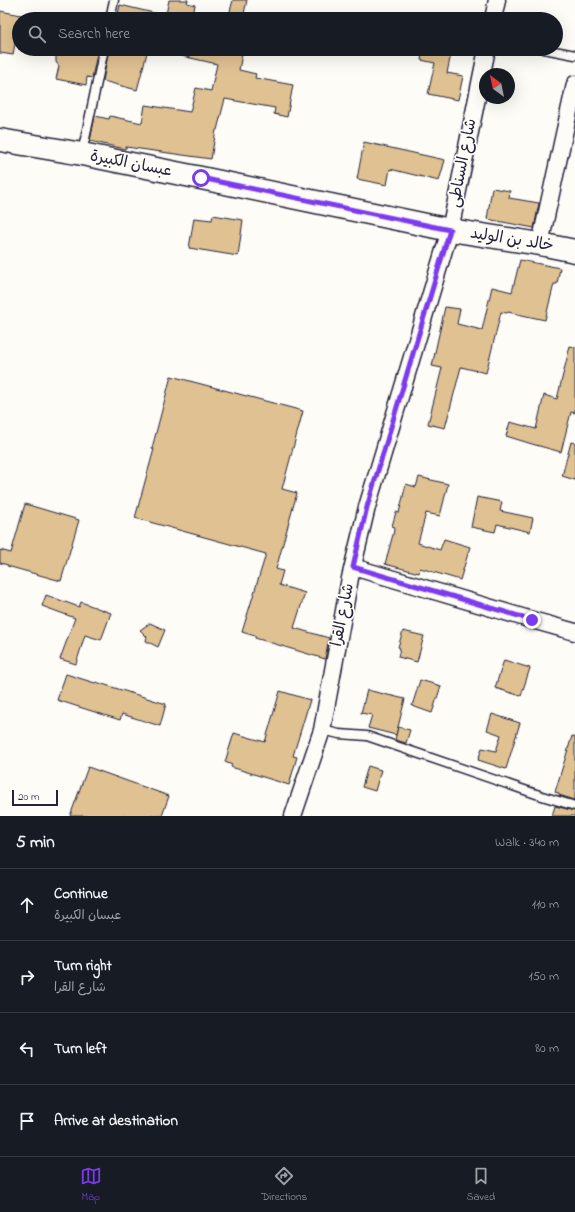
<!DOCTYPE html>
<meta charset="utf-8">
<style>
body{margin:0;font-family:"Indie Flower","Playpen Sans Arabic",sans-serif;background:#242831;color:#f1f3f6}
.compass{position:absolute;left:479px;top:68px;width:36px;height:36px;border-radius:50%;background:#171b24;box-shadow:0 4px 16px #0002;rotate:327deg}
.scale{position:absolute;left:12px;bottom:10px;width:46px;box-sizing:border-box;padding-left:4px;border:2px solid #22223b;border-top:0;font-size:11px;line-height:14px;white-space:nowrap;color:#22223b;-webkit-text-stroke:3px #fdfcf7;paint-order:stroke}
.stop{position:absolute;width:12px;height:12px;margin:-9px;border:3px solid #7c3aed;border-radius:50%;background:#fff}
.stop.end{background:#7c3aed;border-color:#fff;box-shadow:0 1px 4px #0008}
.list{margin:0;padding:0;list-style:none}
h2{display:flex;justify-content:space-between;align-items:center;height:52px;margin:0;padding:0 16px;font-size:17px}
h2 small{font-size:13px;font-weight:400;color:#9ea1a6}
.list li{display:grid;grid-template-columns:26px 1fr auto;gap:12px;align-items:center;box-sizing:border-box;height:72px;padding:0 16px;border-top:1px solid #363941}
.list b{display:block;font-size:15px;white-space:nowrap}
.list p{margin:0;font-size:13px;white-space:nowrap;color:#9ea1a6}
.list em{font-size:13px;font-style:normal;color:#9ea1a6}
.icon{flex:none;width:22px;height:22px;fill:none;stroke:currentColor;stroke-width:2;stroke-linecap:round;stroke-linejoin:round}
.map{position:relative;flex:none;width:575px;height:816px;overflow:hidden}
.search{position:absolute;background:#171b24;box-shadow:0 4px 16px #0002;left:12px;right:12px;top:12px;height:44px;display:flex;align-items:center;gap:10px;box-sizing:border-box;padding:0 14px;border-radius:22px;color:#9ea1a6;font-size:15px}
.sheet{height:340px;background:#171b24}
nav{display:flex;justify-content:space-around;align-items:center;box-sizing:border-box;height:56px;border-top:1px solid #363941;background:#171b24;font-size:11px;color:#9ea1a6}
nav a{display:grid;justify-items:center;gap:2px}
nav .on{color:#7c3aed}
.map>svg:first-child{display:block}
.building{fill:#dfc192;stroke:#22223b}
.lines{fill:none;stroke-linecap:round;stroke-linejoin:round}
.service-casing{stroke:#22223b;stroke-width:11}
.minor-casing{stroke:#22223b;stroke-width:19}
.secondary-casing{stroke:#22223b;stroke-width:25}
.service{stroke:#fdfcf7;stroke-width:8}
.minor{stroke:#fdfcf7;stroke-width:16}
.secondary{stroke:#fdfcf7;stroke-width:22}
.route{stroke:#7c3aed;stroke-width:5}
.labels{text-anchor:middle;dominant-baseline:central;stroke-width:3.5;stroke-linejoin:round;paint-order:stroke}
.street-label{font-size:16px;fill:#22223b;stroke:#fdfcf7}
</style>
<div class="map">
<svg width="575" height="816" viewBox="0 0 575 816">
<rect width="100%" height="100%" fill="#fdfcf7"/>
<filter id="ink" filterUnits="userSpaceOnUse"><feTurbulence type="fractalNoise" baseFrequency=".025" numOctaves="2"/><feDisplacementMap in="SourceGraphic" scale="8" xChannelSelector="R" yChannelSelector="G"/><feConvolveMatrix kernelMatrix="1 2 1 2 8 2 1 2 1" color-interpolation-filters="sRGB"/></filter>
<g filter="url(#ink)">
<g class="building">
<path d="M169 0H188L187 3 195 5 192 19H165Z"/>
<path d="M233 0H247L243 18 229 15Z"/>
<path d="M120 5 158 14 157 19H117Z"/>
<path d="M0 11 21 15 19 19 13 55 0 53Z"/>
<path d="M63 49H98L92 78 87 77 86 85 56 79 59 66 56 62V56Z"/>
<path d="M109 49H148L137 90 103 81Z"/>
<path d="M173 49H243L239 70 256 74 255 78 293 85 287 117 274 114 275 108 225 99 217 130H216L211 159 126 147 125 149 90 141 95 116 109 119 110 116 142 123 145 105 190 112 196 88 211 91 217 64 173 54Z"/>
<path d="M423 49H452L447 73 463 76 458 100 428 94 435 63 421 60Z"/>
<path d="M364 142 445 160 439 181 390 169 387 185 357 179Z"/>
<path d="M492 188 510 191 509 198 539 203 534 228 487 219Z"/>
<path d="M213 215 243 220 238 256 189 248 194 218 212 220Z"/>
<path d="M520 260 560 268 557 284H554L545 320 508 312 507 313 501 312 486 373 461 367 445 428 428 424 442 368 432 366 445 307 460 309 457 324 482 330 492 287 512 292Z"/>
<path d="M570 346 575 347V413L571 412 561 452 532 444 506 436 510 422 536 429 544 395 557 399Z"/>
<path d="M171 376 303 411 282 489 297 493 276 569 283 571 279 585 305 593 294 628 329 638 325 659 255 638V636L242 632 266 554 135 518 154 449 152 448Z"/>
<path d="M571 442 575 443V480L562 476Z"/>
<path d="M419 477 448 484 440 516 426 513 418 543 440 550 444 539 470 547 460 580 420 568 419 573 385 564 395 527 392 526 396 512 399 513 406 484 416 487Z"/>
<path d="M477 497 502 502 500 511 533 518 530 532 497 524 495 532 471 527Z"/>
<path d="M25 504 79 520 61 581 7 566 8 565 0 563V550L11 553Z"/>
<path d="M46 595 79 607 81 602 111 613 101 640 85 635 76 664 60 659 75 618 42 606Z"/>
<path d="M150 623 165 630 158 647 146 641 147 637 140 630Z"/>
<path d="M403 631 424 636 417 662 398 657 400 648 398 647Z"/>
<path d="M504 660 530 668 521 696 495 688Z"/>
<path d="M66 674 95 683 96 682 166 704 160 726 122 714 120 720 57 700Z"/>
<path d="M420 680 441 686 432 713 412 706Z"/>
<path d="M367 690 405 699 396 735 368 728 372 715 361 713Z"/>
<path d="M280 691 310 700 293 756 297 757 289 785 231 767 232 765 225 762 234 733 265 742Z"/>
<path d="M492 714 520 723 506 769 478 760 482 748 496 751 501 735 487 730Z"/>
<path d="M398 727 410 730 406 743 395 740Z"/>
<path d="M572 736 575 737V800L559 795V793L555 792Z"/>
<path d="M368 766 381 770 375 791 362 787Z"/>
<path d="M88 767 169 796 162 816H70Z"/>
<path d="M555 806 575 811V816H552Z"/>
</g>
<g class="lines">
<g class="service-casing">
<g id="service">
<path d="M110 19 114 0"/>
<path d="M544 49 575 55"/>
<path d="M82 153 104 49"/>
<path d="M322 730 339 734 367 736 542 796 575 806"/>
</g>
</g>
<g class="minor-casing">
<g id="minor">
<path d="M493 19 497 0"/>
<path d="M540 244 575 84"/>
<path d="M353 567 532 620 575 632"/>
<path d="M293 816 322 730 350 578 367 507 450 230 487 49"/>
</g>
</g>
<g class="secondary-casing">
<path id="secondary" d="M0 140 82 154 201 178 450 230 540 244 575 251"/>
</g>
<use href="#service" class="service"/>
<use href="#minor" class="minor"/>
<use href="#secondary" class="secondary"/>
</g>
</g>
<g class="lines" filter="url(#ink)">
<path class="route" d="M201 178 450 230 367 507 353 567 532 620"/>
</g>
<g class="labels">
<g class="street-label">
<text transform="translate(463 163) rotate(-79)">شارع السناطى</text>
<text transform="translate(131 164) rotate(11)">عبسان الكبيرة</text>
<text transform="translate(512 240) rotate(9)">خالد بن الوليد</text>
<text transform="translate(343 615) rotate(-79)">شارع القرا</text>
</g>
</g>
</svg>
<svg class="compass" viewBox="-18 -18 36 36"><path d="M0-13l5 13h-10z" fill="#e53935"/><path d="M0 13l5-13h-10z" fill="#9ea1a6"/></svg>
<div class="scale">20 m</div>
<div class="stop" style="left:201px;top:178px"></div>
<div class="stop end" style="left:532px;top:620px"></div>
<div class="search"><svg class="icon" aria-label="search" viewBox="0 0 24 24"><circle cx="10" cy="10" r="6"/><path d="M15 15l6 6"/></svg>Search here</div>
</div>
<section class="sheet">
<h2>5 min<small>Walk · 340 m</small></h2>
<ul class="list">
<li><svg class="icon" aria-label="ahead" viewBox="0 0 24 24"><path d="M12 20V5M6 11l6-6 6 6"/></svg><div><b>Continue</b><p>عبسان الكبيرة</p></div><em>110 m</em></li>
<li><svg class="icon" aria-label="right" viewBox="0 0 24 24"><path d="M7 20v-9h11M14 6l5 5-5 5"/></svg><div><b>Turn right</b><p>شارع القرا</p></div><em>150 m</em></li>
<li><svg class="icon" aria-label="left" viewBox="0 0 24 24"><path d="M17 20v-9H6M10 6l-5 5 5 5"/></svg><div><b>Turn left</b></div><em>80 m</em></li>
<li><svg class="icon" aria-label="arrive" viewBox="0 0 24 24"><path d="M6 21V4h12l-3 4 3 4H6"/></svg><div><b>Arrive at destination</b></div></li>
</ul>
</section>
<nav>
<a class="on"><svg class="icon" aria-label="map" viewBox="0 0 24 24"><path d="M3 6l6-2 6 2 6-2v14l-6 2-6-2-6 2zM9 4v14M15 6v14"/></svg>Map</a>
<a><svg class="icon" aria-label="directions" viewBox="0 0 24 24"><path d="M12 3l9 9-9 9-9-9zM9 14v-3h6M13 9l2 2-2 2"/></svg>Directions</a>
<a><svg class="icon" aria-label="saved" viewBox="0 0 24 24"><path d="M7 4h10v16l-5-4-5 4z"/></svg>Saved</a>
</nav>
